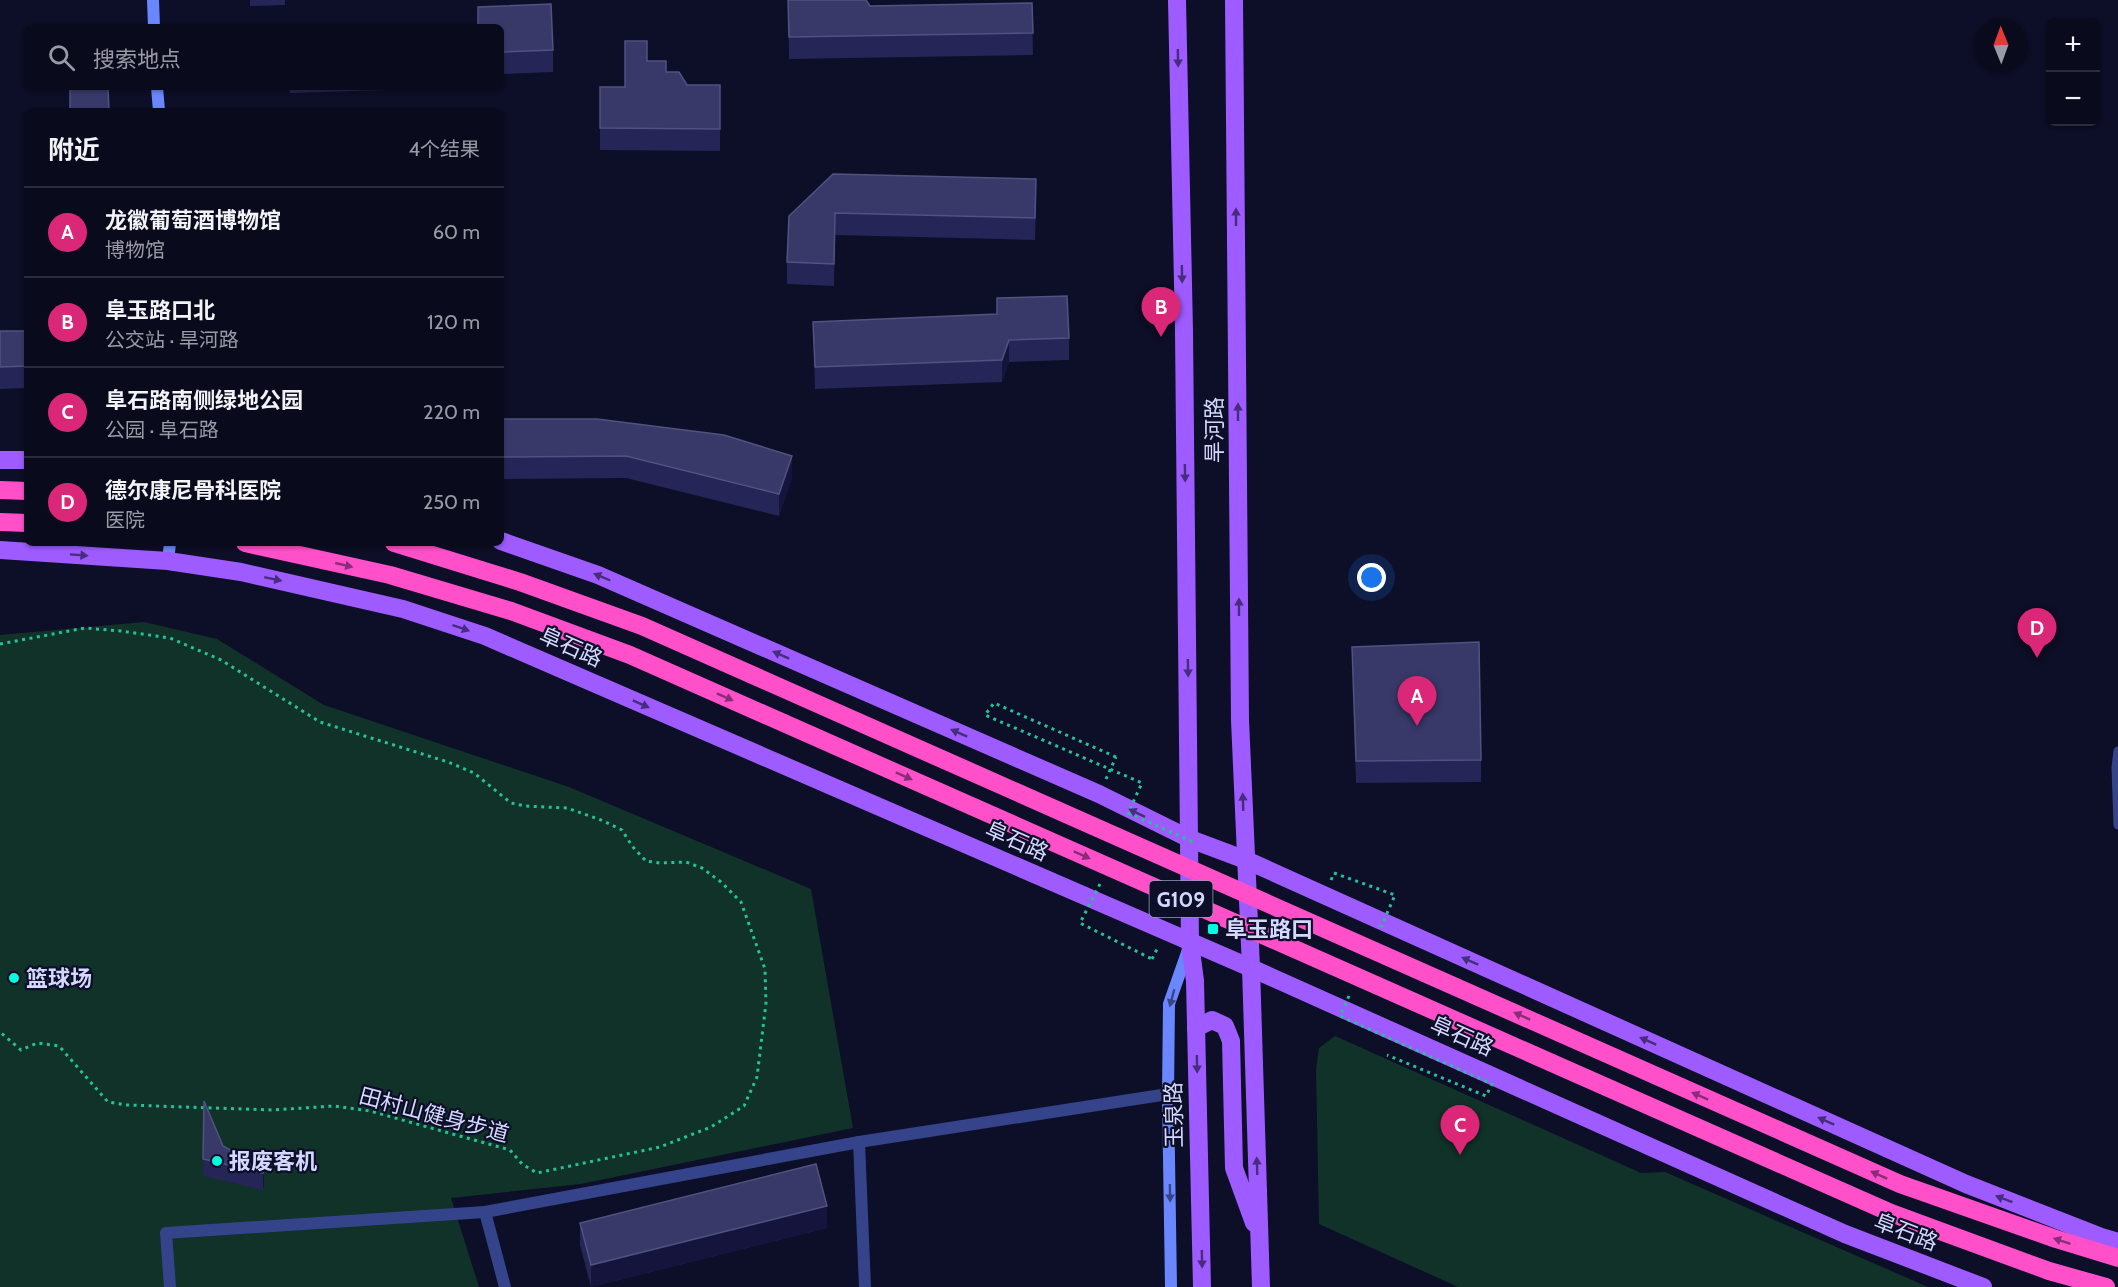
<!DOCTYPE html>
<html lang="zh">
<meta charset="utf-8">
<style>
body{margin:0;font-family:Cabin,"Noto Sans SC",sans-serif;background:#18182a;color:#f1f3f6}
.controls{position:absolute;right:18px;top:18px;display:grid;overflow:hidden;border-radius:9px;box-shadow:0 2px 4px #0004}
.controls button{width:54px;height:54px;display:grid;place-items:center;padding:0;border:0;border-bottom:2px solid #2a2b3b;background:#0a0a1d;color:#f1f3f6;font:30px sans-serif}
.compass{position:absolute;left:1974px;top:18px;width:54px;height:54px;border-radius:50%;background:#0a0a1d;box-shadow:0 2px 4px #0004;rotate:359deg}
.you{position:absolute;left:1372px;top:578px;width:21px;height:21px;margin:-15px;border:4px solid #fff;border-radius:50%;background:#1a73e8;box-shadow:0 0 0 9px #1a73e833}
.badge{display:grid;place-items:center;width:39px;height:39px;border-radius:50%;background:#db2777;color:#fff;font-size:20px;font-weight:700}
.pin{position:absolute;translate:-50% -50px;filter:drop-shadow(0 2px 3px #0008)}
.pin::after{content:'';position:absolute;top:32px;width:21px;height:18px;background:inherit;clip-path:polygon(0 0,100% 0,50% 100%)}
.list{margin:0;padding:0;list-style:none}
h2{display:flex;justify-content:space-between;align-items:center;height:78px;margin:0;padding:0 24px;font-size:26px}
h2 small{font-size:20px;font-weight:400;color:#999aa4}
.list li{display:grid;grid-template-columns:39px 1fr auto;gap:18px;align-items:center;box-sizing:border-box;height:90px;padding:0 24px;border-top:2px solid #2a2b3b}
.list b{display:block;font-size:22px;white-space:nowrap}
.list p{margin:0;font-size:20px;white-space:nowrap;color:#999aa4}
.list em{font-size:20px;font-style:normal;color:#999aa4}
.icon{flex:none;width:33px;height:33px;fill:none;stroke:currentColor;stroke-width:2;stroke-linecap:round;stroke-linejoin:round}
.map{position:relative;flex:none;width:2118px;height:1287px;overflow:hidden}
.search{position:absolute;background:#0a0a1d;box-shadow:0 2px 4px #0004;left:24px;top:24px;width:480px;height:66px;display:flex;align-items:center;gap:15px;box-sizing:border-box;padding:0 21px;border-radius:9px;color:#999aa4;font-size:22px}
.panel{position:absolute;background:#0a0a1d;box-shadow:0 2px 4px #0004;left:24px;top:108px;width:480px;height:438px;border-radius:9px}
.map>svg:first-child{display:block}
.green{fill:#103229}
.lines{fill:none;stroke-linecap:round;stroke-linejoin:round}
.path{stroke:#25c297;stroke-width:3;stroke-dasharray:3 4.5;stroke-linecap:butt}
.lane{stroke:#34438a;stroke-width:9}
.street{stroke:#34438a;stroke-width:12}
.secondary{stroke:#6b87ff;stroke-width:12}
.primary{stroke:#9e5bff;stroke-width:18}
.highway{stroke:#ff4fc9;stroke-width:18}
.path-bridge{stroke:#25c297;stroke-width:3;stroke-dasharray:3 4.5;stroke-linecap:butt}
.highway-bridge{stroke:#ff4fc9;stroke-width:18}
.wall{fill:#252557}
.shaded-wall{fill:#14143c}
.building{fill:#383969;stroke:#505280;stroke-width:1.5}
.oneway{fill:#472d7d}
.oneway2{fill:#862e78}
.oneway3{fill:#374488}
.poi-dot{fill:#00ffe1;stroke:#0d0e27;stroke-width:2}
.labels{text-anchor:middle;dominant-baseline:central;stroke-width:4.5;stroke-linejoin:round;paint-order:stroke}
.shield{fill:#0d0e27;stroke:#989bbe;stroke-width:1.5}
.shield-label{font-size:21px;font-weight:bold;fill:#d4d8ff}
.street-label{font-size:22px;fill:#d4d8ff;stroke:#0d0e27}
.poi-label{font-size:22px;font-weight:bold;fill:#d4d8ff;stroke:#0d0e27;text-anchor:start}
</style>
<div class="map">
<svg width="2118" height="1287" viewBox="0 0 2118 1287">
<rect width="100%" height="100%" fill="#0d0e27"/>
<g class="green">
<path d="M144 622 217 639 324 705 569 787 811 889 853 1128 581 1184 451 1198 479 1287H0V635Z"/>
<path d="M1335 1036 1641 1173 1665 1172 1928 1287H1458L1319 1224 1316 1069 1319 1048Z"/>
</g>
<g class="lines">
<g class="path">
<path d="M0 644 85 628 121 631 170 638 221 660 320 722 448 762 474 773 511 803 525 806 567 808 601 820 622 830 632 846 646 861 660 863 686 862 702 868 721 882 741 902 765 969 766 1003 757 1077 744 1106 711 1127 660 1147 537 1173 522 1164 510 1150 370 1111 334 1106 273 1110 126 1105 108 1102 59 1046 37 1043 21 1050 0 1032"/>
<path d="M1106 779 1116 757"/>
<path d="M1331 880 1334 873"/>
<path d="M1152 959 1158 947"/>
</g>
<path class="lane" d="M2118 751 2116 767 2118 825"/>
<g class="street">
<path d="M859 1142 865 1287"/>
<path d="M485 1212 505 1287"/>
<path d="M170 1287 166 1233 485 1212 859 1142 1168 1094"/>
</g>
<g class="secondary">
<path d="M153 0 154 27"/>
<path d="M157 87 159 111"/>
<path d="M168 561 170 543"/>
<path d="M1171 1287 1168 1094 1169 1004 1189 947"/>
</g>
<g class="primary">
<path d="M1177 0 1184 331 1190 943 1195 981 1202 1287"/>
<path d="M1234 0 1240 720 1251 968 1261 1287"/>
<path d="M0 460H27"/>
<path d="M501 541 598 575 1099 794 1190 839 1246 860 1966 1184 2101 1237 2118 1242"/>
<path d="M0 550 168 561 241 572 403 609 485 636 1251 968 1845 1234 1983 1287"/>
<path d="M1196 1028 1212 1020 1225 1026 1231 1041 1234 1168 1254 1223"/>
</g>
<g class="highway">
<path d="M0 490 27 491"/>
<path d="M0 522 27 523"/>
</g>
<g class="path-bridge">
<path d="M1116 757 994 703 985 715 1142 783 1128 813 1193 842"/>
<path d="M1334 873 1395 895 1381 927"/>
<path d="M1100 884 1080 923 1152 959"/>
<path d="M1349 996 1340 1016 1492 1084 1486 1096 1387 1055"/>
</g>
<g class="highway-bridge">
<path d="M245 543 390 575 511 611 630 655 1891 1213 2049 1271 2106 1287"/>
<path d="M394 543 520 582 642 626 1900 1184 2056 1239 2118 1258"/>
</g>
</g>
<g class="wall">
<path d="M250 0H285V5L250 6Z"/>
<path d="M788 0 870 6 1032 3 1033 55 789 59Z"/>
<path d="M478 7 553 50V72L501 74V27H478Z"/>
<path d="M647 61 666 72 687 85H720V151L600 150V87H625Z"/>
<path d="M290 87H481L290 93Z"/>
<path d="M833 174 1036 201 1035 240 835 235 834 286 787 284V262Z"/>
<path d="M997 298 1069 338V360L1009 362 1002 382 815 389 813 322 997 314Z"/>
<path d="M0 331H27V388L0 389Z"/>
<path d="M501 419 792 478 779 516 626 478 501 479Z"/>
<path d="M1352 647 1481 760V782L1356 783Z"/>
<path d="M204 1101 223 1146 264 1169V1186L263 1190 203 1176Z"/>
<path d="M580 1223 827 1228 591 1287 580 1245Z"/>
</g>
<g class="shaded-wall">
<path d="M1009 340V362L1002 382V360Z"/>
<path d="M792 456V478L779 516V494Z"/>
<path d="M264 1169V1186L263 1190V1173Z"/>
<path d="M827 1206V1228L591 1287V1265Z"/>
</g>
<g class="building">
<path d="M788 0H866L870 6 1032 3 1033 33 789 37Z"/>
<path d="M551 4 553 50 501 52V27H478V7Z"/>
<path d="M625 41H647V61H666V72H679L687 85H720V129L600 128V87H625Z"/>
<path d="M70 87H108L109 111H70Z"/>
<path d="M833 174 1036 179 1035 218 835 213 834 264 787 262 789 216Z"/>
<path d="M1067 296 1069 338 1009 340 1002 360 815 367 813 322 997 314V298Z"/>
<path d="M0 331H27V366L0 367Z"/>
<path d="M501 419H597L724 435 792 456 779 494 626 456 501 457Z"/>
<path d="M1479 642 1481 760 1356 761 1352 647Z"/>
<path d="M204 1101 223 1146 264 1169 263 1173 203 1159Z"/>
<path d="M816 1164 827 1206 591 1265 580 1223Z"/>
</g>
<defs><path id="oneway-solid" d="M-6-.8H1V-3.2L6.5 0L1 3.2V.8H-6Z" transform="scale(1.5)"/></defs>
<g class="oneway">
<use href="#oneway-solid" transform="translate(1178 58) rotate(89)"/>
<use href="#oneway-solid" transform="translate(1236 217) rotate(-90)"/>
<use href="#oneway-solid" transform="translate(1182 274) rotate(89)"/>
<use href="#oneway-solid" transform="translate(1238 412) rotate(-90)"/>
<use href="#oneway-solid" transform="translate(1185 473) rotate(89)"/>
<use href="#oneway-solid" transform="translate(79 555) rotate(4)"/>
<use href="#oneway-solid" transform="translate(602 577) rotate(-157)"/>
<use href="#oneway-solid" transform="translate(273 579) rotate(12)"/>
<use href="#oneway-solid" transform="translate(1239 607) rotate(-90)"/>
<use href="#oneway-solid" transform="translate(461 628) rotate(19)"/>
<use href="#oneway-solid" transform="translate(781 655) rotate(-156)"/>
<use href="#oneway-solid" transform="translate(1188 668) rotate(89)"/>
<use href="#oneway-solid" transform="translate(641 704) rotate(24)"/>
<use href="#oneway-solid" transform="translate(959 733) rotate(-156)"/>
<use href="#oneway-solid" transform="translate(1243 802) rotate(-92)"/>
<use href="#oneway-solid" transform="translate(1137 813) rotate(-154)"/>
<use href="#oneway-solid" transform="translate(1470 961) rotate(-156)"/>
<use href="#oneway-solid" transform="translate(1648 1041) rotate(-156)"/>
<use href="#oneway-solid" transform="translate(1197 1064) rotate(89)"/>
<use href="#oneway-solid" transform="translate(1826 1121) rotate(-156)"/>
<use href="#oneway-solid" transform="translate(1257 1166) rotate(-92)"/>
<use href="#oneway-solid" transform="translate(2004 1199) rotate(-159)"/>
<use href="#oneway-solid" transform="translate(1202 1259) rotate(89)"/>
</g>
<g class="oneway2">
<use href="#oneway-solid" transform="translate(344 565) rotate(13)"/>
<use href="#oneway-solid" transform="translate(725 697) rotate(24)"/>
<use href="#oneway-solid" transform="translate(904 776) rotate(24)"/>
<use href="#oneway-solid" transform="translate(1082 855) rotate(24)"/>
<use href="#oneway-solid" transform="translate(1522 1016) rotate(-156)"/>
<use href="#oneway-solid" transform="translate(1700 1096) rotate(-156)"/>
<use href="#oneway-solid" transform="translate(1879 1175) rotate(-156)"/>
<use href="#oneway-solid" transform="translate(2062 1241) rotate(-162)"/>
</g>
<g class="oneway3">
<use href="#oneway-solid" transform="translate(1172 998) rotate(105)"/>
<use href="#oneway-solid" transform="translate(1170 1193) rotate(89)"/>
</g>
<g class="poi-dot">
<rect x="1207" y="923" width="12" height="12" rx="3"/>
<circle cx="14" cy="978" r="6"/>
<circle cx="217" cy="1161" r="6"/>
</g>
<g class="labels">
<rect class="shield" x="1149.5" y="881" width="63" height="36" rx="4.5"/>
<g class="shield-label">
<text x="1181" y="899">G109</text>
</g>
<g class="street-label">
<text transform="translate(1214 430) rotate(-90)">旱河路</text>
<text transform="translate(571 647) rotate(24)">阜石路</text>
<text transform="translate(1017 841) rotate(24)">阜石路</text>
<text transform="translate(1462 1036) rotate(24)">阜石路</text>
<text transform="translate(434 1115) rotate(15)">田村山健身步道</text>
<text transform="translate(1174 1115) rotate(-91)">玉泉路</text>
<text transform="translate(1906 1232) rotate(21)">阜石路</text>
</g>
<g class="poi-label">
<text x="1225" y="929">阜玉路口</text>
<text x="26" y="978">篮球场</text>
<text x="229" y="1161">报废客机</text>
</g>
</g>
</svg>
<div class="controls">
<button>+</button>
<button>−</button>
</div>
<svg class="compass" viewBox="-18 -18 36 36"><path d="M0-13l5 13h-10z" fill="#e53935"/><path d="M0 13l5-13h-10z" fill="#999aa4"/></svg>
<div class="you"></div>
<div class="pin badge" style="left:1417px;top:726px">A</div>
<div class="pin badge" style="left:1161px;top:337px">B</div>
<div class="pin badge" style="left:1460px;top:1155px">C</div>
<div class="pin badge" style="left:2037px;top:658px">D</div>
<div class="search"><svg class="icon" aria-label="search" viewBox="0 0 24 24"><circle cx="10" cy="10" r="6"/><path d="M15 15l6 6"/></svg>搜索地点</div>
<section class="panel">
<h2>附近<small>4个结果</small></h2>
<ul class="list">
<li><span class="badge">A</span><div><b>龙徽葡萄酒博物馆</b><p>博物馆</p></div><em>60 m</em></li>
<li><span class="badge">B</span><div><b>阜玉路口北</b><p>公交站 · 旱河路</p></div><em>120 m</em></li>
<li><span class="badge">C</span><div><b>阜石路南侧绿地公园</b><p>公园 · 阜石路</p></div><em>220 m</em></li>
<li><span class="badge">D</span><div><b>德尔康尼骨科医院</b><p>医院</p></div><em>250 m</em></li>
</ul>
</section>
</div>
